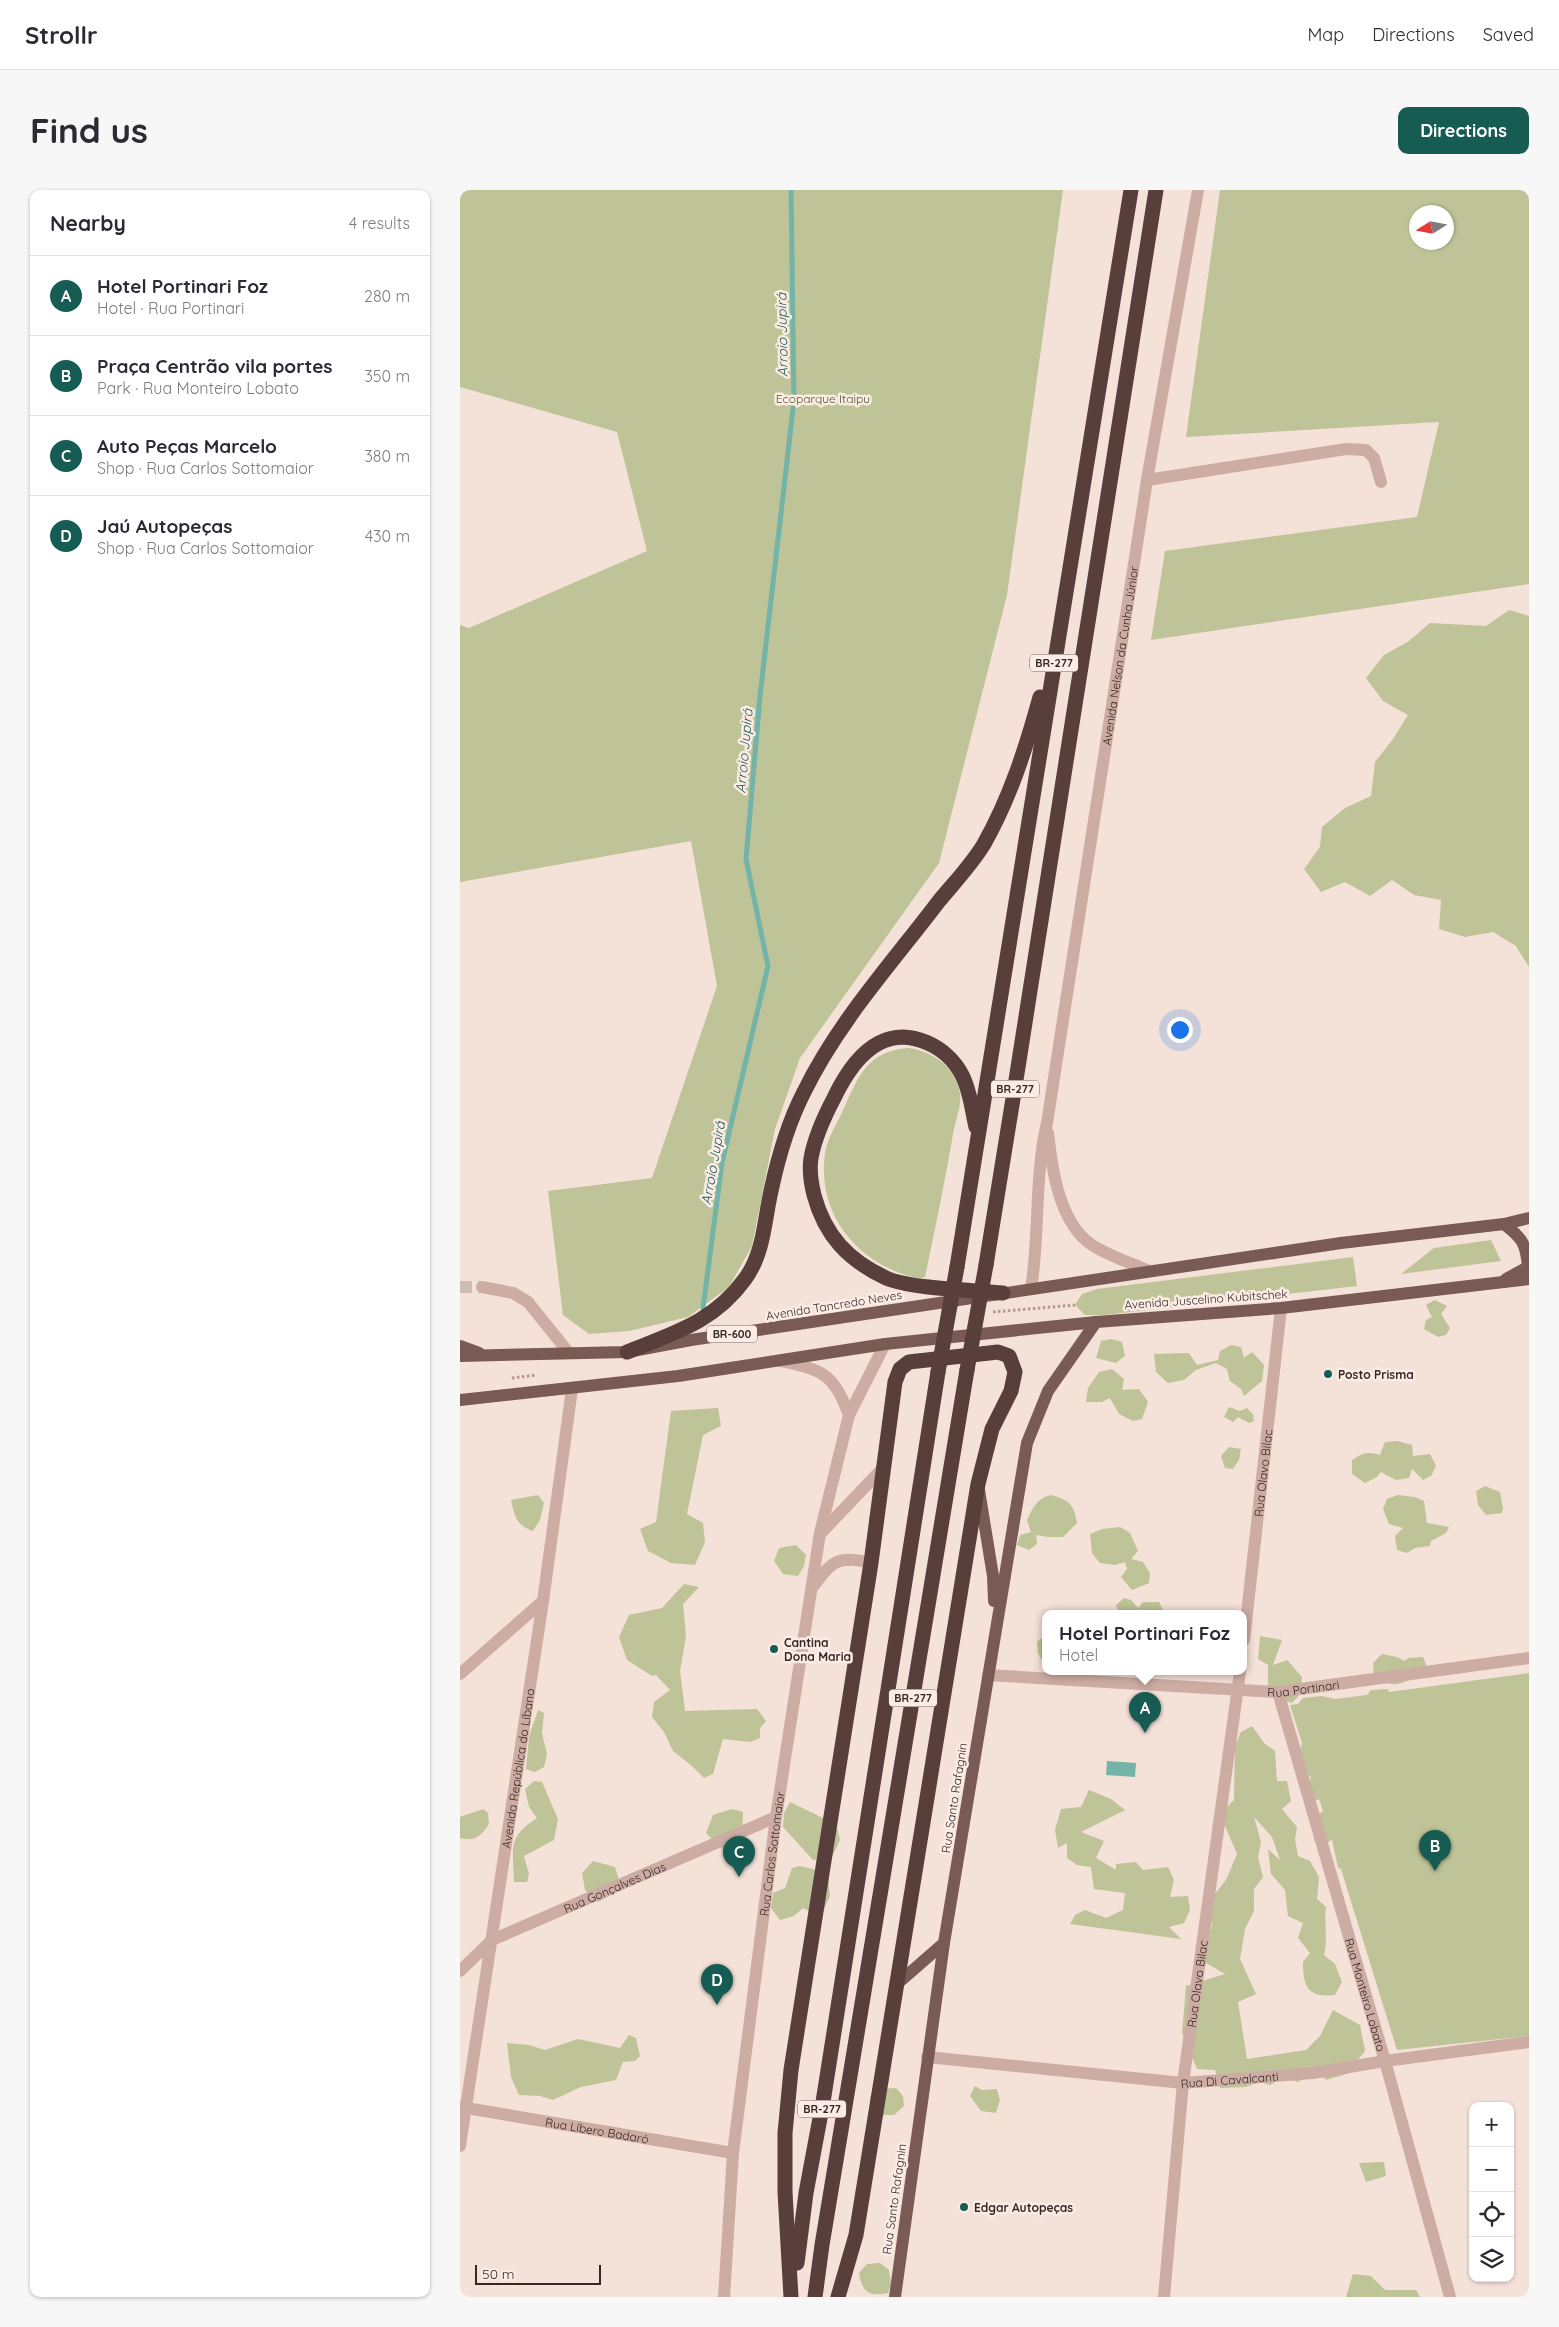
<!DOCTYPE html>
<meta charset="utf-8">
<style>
body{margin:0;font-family:Quicksand,sans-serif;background:#f7f7f7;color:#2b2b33}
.controls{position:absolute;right:15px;bottom:15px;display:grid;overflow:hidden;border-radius:10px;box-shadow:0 1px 4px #0004}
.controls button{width:45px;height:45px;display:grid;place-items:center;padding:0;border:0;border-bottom:1px solid #e1e1e2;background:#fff;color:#2b2b33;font:25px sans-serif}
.compass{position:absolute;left:949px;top:15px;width:45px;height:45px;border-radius:50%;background:#fff;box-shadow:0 1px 4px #0004;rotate:259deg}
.scale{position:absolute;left:15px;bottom:12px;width:126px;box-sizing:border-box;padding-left:5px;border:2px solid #372726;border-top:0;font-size:14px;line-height:18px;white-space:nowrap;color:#372726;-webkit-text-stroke:4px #fbece5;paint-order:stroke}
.you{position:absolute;left:719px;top:839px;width:18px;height:18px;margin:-12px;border:4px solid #fff;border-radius:50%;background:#1a73e8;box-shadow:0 0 0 8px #1a73e833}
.badge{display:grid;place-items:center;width:32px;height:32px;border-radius:50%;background:#175c52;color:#fff;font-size:16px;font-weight:700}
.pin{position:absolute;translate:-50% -41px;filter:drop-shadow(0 1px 2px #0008)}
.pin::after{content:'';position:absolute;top:26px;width:18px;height:15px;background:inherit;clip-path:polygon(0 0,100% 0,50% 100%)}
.popup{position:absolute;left:582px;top:1420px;width:205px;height:65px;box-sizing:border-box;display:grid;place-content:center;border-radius:10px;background:#fff;filter:drop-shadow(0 1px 4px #0005);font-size:16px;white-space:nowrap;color:#7c7c81}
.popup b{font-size:19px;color:#2b2b33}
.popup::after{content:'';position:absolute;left:50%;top:100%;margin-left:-10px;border:10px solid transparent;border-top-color:#fff}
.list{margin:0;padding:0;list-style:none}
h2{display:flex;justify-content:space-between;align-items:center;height:65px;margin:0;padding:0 20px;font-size:21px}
h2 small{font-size:16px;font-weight:400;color:#7c7c81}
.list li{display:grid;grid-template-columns:32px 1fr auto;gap:15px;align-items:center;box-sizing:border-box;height:80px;padding:0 20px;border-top:1px solid #e1e1e2}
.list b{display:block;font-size:19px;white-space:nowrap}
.list p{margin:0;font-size:16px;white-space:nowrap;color:#7c7c81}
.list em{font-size:16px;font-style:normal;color:#7c7c81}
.icon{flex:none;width:28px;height:28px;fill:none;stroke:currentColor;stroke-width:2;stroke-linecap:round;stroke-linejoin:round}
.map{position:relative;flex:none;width:1069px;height:2107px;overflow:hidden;border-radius:10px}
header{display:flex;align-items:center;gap:30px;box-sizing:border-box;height:70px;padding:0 25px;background:#fff;border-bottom:1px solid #e1e1e2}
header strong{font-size:24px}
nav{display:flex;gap:28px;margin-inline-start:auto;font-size:18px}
.intro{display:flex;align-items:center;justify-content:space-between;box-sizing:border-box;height:120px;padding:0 30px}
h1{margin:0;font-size:35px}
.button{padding:12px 22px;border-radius:10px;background:#175c52;color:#fff;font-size:18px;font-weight:700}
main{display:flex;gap:30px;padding:0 30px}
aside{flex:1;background:#fff;border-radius:10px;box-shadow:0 1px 4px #0004}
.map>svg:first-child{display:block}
.green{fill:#bec497;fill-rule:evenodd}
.water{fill:#74b3a8}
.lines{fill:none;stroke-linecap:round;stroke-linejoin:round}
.stream{stroke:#74b3a8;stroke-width:5}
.minor-tunnel{stroke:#cebcb4;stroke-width:12;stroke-dasharray:12 6;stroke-linecap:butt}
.path{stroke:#b9968d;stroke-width:3;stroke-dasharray:2.5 2.5;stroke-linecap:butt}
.minor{stroke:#cdada3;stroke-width:12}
.major{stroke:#7a5a55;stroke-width:12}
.highway{stroke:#593f3c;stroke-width:15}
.highway-bridge{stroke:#593f3c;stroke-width:15}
.poi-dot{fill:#175c52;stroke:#fbece5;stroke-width:2}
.labels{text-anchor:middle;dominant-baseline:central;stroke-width:5;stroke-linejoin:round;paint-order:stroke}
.shield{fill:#fbece5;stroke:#72625f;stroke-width:1}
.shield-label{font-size:11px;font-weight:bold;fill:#372726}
.park-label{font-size:12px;fill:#505727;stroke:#fbece5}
.street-label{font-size:12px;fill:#372726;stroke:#fbece5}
.poi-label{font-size:12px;font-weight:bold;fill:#372726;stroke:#fbece5;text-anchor:start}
.water-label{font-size:14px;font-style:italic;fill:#175c52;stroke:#fbece5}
</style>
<header>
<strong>Strollr</strong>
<nav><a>Map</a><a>Directions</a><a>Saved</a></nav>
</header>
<div class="intro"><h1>Find us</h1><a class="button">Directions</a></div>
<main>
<aside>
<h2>Nearby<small>4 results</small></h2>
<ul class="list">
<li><span class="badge">A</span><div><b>Hotel Portinari Foz</b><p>Hotel · Rua Portinari</p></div><em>280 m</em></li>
<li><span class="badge">B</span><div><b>Praça Centrão vila portes</b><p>Park · Rua Monteiro Lobato</p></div><em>350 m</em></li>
<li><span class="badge">C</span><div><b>Auto Peças Marcelo</b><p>Shop · Rua Carlos Sottomaior</p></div><em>380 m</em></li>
<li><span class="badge">D</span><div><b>Jaú Autopeças</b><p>Shop · Rua Carlos Sottomaior</p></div><em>430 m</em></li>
</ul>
</aside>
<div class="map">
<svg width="1069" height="2107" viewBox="0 0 1069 2107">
<rect width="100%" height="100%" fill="#f4e1d8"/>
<g class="green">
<path d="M0 0H603L547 405 479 673 340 868 315 939 292 1056 269 1097 228 1127 169 1141 129 1144 103 1125 88 1001 192 988 257 796 231 651 0 692V435L9 438 187 361 157 242 0 197Z"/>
<path d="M760 0H1069V394L691 450 705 361 957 327 979 232 726 247ZM986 22V52H956V22Z"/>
<path d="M1049 420 1069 426V777L1056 756 1033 742 1005 747 979 739 981 710 954 705 932 690 910 706 885 692 861 702 844 679 860 657 862 637 885 618 911 606 915 572 933 549 948 525 923 511 906 488 924 465 949 451 970 433 1026 436Z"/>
<path d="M449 858C473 862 495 876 500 903 502 915 495 932 493 944 485 992 475 1039 465 1087L461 1089C401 1077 356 1027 365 963 367 949 378 932 384 918 399 885 408 861 449 858Z"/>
<path d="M1031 1050 1041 1071 941 1084 974 1058Z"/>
<path d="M893 1067 897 1096 644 1125H625L615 1115 622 1104 637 1099Z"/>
<path d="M975 1110 987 1116 981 1124 990 1138 986 1145 978 1147 964 1139 966 1130 972 1127 966 1115Z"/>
<path d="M651 1149 662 1152 665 1166 656 1173 636 1168 641 1151Z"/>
<path d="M771 1155 781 1157 784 1168 792 1162 804 1175 802 1191 784 1206 781 1199 770 1191 767 1179 756 1173 736 1180 724 1190 708 1193 696 1182 694 1164 729 1163 737 1175 758 1170 760 1161Z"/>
<path d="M652 1179 664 1189 662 1200 679 1199 688 1212 682 1229 673 1231 659 1224 650 1208 642 1212H626L628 1198 639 1182Z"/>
<path d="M769 1217 780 1221 787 1218 793 1224 794 1231 789 1233 778 1227 773 1232 764 1227Z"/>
<path d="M258 1218 261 1236 243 1245 227 1324 243 1333 245 1352 235 1375 211 1373 188 1361 180 1339 196 1332 211 1221Z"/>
<path d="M937 1251 952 1255 953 1266 970 1264 976 1276 971 1286 963 1290 952 1279 949 1288 936 1290 921 1282 917 1287 905 1293 892 1284V1270C902 1263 909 1261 920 1265L925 1252Z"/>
<path d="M769 1257 781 1259 779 1270 773 1279 765 1278 761 1266Z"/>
<path d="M1025 1296 1040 1302 1043 1318 1042 1323 1026 1325 1018 1315 1016 1301Z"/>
<path d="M78 1305 84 1313 80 1330 73 1341C56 1335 55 1327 51 1310Z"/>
<path d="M591 1305C609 1310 614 1314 617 1333L603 1347H588L576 1345 577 1354 569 1360 557 1355 560 1345 571 1342 567 1330C573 1318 577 1308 591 1305Z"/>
<path d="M938 1305 955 1307 964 1311 967 1333 989 1337 986 1343 971 1351 970 1356 955 1358 947 1363 937 1360 935 1346 943 1338 929 1334 923 1319 927 1309Z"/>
<path d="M660 1337 670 1343 678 1361 671 1369 683 1372 690 1383 689 1393 672 1400 661 1387 667 1379 665 1372 655 1375 640 1373 632 1363 630 1344 642 1339Z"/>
<path d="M336 1355 346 1365 344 1376 338 1386 323 1384 314 1371 319 1358Z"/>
<path d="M224 1394 239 1397 223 1414 226 1446 220 1481 225 1521 297 1519 306 1531 300 1538V1548L290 1552 263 1549 253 1584 244 1588 232 1576 213 1561 204 1542 192 1527 194 1512 210 1500 196 1485 192 1486 167 1470 159 1447 169 1425 202 1418Z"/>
<path d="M664 1408 671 1410 678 1418 683 1412H699L705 1424H679L677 1419 670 1424H659L656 1415Z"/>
<path d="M586 1444V1474H584L578 1463 577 1452Z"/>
<path d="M800 1446 822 1450 813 1475 827 1470 842 1487 841 1503 832 1513 814 1507 808 1494V1475L798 1469Z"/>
<path d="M922 1464 937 1467 945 1471 948 1468 963 1467 967 1477C949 1492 935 1502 914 1486L913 1473Z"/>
<path d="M1069 1483V1846L937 1860 881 1679 878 1678 872 1649 866 1654 854 1651V1629L863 1621 859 1609 851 1613 842 1608 851 1588 838 1570 842 1553 830 1515 838 1514 843 1508 862 1506 875 1509 907 1505 911 1500 928 1499 929 1502Z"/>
<path d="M78 1520 84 1523 82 1543 87 1564 84 1577 75 1582 66 1579 69 1546Z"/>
<path d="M792 1536 804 1553 815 1561 817 1591H827L831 1611 822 1619 837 1637 835 1649 838 1666 850 1671 859 1687 857 1709 866 1717C864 1733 868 1749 864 1765L875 1774 882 1792 875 1805C847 1808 843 1796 843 1772L850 1763 838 1748 843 1733 828 1726 825 1700 811 1684 808 1659 820 1670 812 1647 794 1627 801 1652 798 1667 803 1687 794 1699V1721L785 1739 780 1769 796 1804 778 1812 787 1869 846 1860 860 1846 873 1820 900 1835 905 1861 886 1884 866 1890 857 1879 838 1892 823 1888 810 1895 799 1892 786 1897 760 1898 755 1880 737 1879 722 1843 726 1796 765 1784 741 1770 752 1735 748 1712 766 1690 777 1664 760 1624 774 1610 775 1556 781 1542Z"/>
<path d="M74 1591 82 1592 98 1629 94 1650 64 1666 69 1684 67 1692H54C53 1659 47 1647 77 1628L69 1617 65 1599Z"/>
<path d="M629 1600 651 1609 665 1620 621 1642 644 1651 636 1668 656 1680V1674L676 1672 683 1680 708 1677 714 1690 710 1707 728 1706 730 1720 724 1733 709 1737 721 1749 610 1734 615 1725 625 1720 646 1728 663 1720 665 1703 634 1699 631 1677 617 1675 607 1668V1653L598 1658 595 1640 601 1619 621 1617Z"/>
<path d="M330 1612 363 1628 377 1638 380 1650 371 1669 353 1670 323 1637 324 1623Z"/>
<path d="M23 1619 28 1623 29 1634C21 1646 15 1652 0 1648V1627Z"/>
<path d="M272 1619 283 1622 282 1649 264 1660 246 1643 253 1625Z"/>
<path d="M133 1671 155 1677 159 1690 153 1704 138 1712 125 1700 122 1683Z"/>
<path d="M340 1676 353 1679 368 1688 370 1706 361 1726 343 1718 334 1726 320 1730 311 1718 313 1703 325 1698 332 1678Z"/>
<path d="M169 1845 176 1848 180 1866 175 1871 163 1872 156 1890 121 1897 93 1910 80 1906 59 1905 51 1887 47 1853 69 1855 85 1860 118 1849 160 1858Z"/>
<path d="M515 1896 522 1900 537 1899 540 1910 536 1923 521 1921 510 1906Z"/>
<path d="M436 1898 443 1906 444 1916 434 1925H423L410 1918V1907L416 1899Z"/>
<path d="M924 1972 926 1986 906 1992 899 1973Z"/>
<path d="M420 2073 429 2080 431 2094 428 2103C409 2107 402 2102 399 2083L407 2074Z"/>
<path d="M893 2084 911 2086 925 2100H956L960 2107H886Z"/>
</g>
<path class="water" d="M647 1571 676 1573 675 1587 646 1585Z"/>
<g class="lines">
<path class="stream" d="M243 1118 262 973 308 776 286 669 300 506 334 210 331 0"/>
<path class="minor-tunnel" d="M0 1097H22"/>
<g class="path">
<path d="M533 1122 615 1115"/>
<path d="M52 1188 76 1185"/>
</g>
<g class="minor">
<path d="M687 290 886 259 906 260 914 268 921 292"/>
<path d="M588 943C592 979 599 1033 632 1055 649 1066 671 1073 689 1081"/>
<path d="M22 1097 53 1103 68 1112 109 1163"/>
<path id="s1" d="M571 1099C580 1044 574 988 587 933L687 290 738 0"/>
<path d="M320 1171C363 1180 373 1183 389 1225"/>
<path d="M361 1343 423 1278"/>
<path d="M352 1398C371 1372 378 1364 411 1373"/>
<path id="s2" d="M784 1450 821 1118"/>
<path d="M0 1484 83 1411"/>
<path id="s3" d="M528 1485 818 1502 1069 1468"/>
<path id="s4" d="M818 1502 925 1871 990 2107"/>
<path id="s5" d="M0 1781 32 1750 316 1627"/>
<path id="s6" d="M467 1867 723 1893 853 1883 925 1871 1069 1852"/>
<path id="s7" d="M0 1917 273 1963"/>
<path id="s8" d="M0 1956 83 1411 112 1199"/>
<path id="s9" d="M264 2107 273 1963 316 1627 360 1343 389 1225 425 1154"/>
<path id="s10" d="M704 2107 723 1893 780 1482"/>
</g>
<g class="major">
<path d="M1044 1034C1062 1048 1066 1053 1068 1077L1046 1089"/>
<path d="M0 1156 19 1163"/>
<path d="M0 1166 167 1162 231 1150 881 1053 1044 1034 1069 1028"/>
<path d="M0 1210 218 1186 425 1154 636 1132 821 1118 1069 1089"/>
<path d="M519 1300 533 1386 534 1411"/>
<path d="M437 1794 484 1753"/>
<path d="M435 2107 484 1753 567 1253 588 1201 636 1132"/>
</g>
<g class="highway">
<path d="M516 937C512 920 510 900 502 885 488 857 450 837 419 853 398 864 384 887 374 908 364 927 355 946 351 968 349 981 351 993 354 1005 365 1046 388 1070 426 1088 451 1099 513 1100 543 1103"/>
<path d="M526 1075C585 717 638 358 696 0"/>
<path d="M497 1077 671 0"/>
<path d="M167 1162C214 1143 254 1132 285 1089 304 1063 304 1032 311 1001 318 968 328 933 344 902 378 832 432 773 479 711 494 693 512 674 524 654 550 608 566 558 580 507"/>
<path d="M337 2073 346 2003 363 1912 478 1182"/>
<path d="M331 2107 325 2002V1943L331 1880 411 1373 435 1192 440 1179 449 1172 538 1162 549 1166 555 1182 551 1201 532 1239 518 1294 396 2045 378 2107"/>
<path d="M355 2107 362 2055 507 1180"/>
</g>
<g class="highway-bridge">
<path d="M507 1180 526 1075"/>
<path d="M478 1182 497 1077"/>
</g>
</g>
<g class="poi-dot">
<circle cx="868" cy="1184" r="5"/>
<circle cx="314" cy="1459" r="5"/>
<circle cx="504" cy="2017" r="5"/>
</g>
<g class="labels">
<g class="shield">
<rect x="570" y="464.5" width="48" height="17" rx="4"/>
<rect x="531" y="890.5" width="48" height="17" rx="4"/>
<rect x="247" y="1135.5" width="50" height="17" rx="4"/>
<rect x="429" y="1499.5" width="48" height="17" rx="4"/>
<rect x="338" y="1910.5" width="48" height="17" rx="4"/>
</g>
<g class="shield-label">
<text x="594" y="473">BR-277</text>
<text x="555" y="899">BR-277</text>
<text x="272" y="1144">BR-600</text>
<text x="453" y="1508">BR-277</text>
<text x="362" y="1919">BR-277</text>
</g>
<g class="park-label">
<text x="363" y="208">Ecoparque Itaipu</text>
</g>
<g class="street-label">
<text stroke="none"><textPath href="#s1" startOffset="640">Avenida Nelson da Cunha Júnior</textPath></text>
<text transform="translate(746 1109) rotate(-4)">Avenida Juscelino Kubitschek</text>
<text transform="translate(374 1115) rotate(-9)">Avenida Tancredo Neves</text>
<text stroke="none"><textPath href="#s2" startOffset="168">Rua Olavo Bilac</textPath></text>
<text stroke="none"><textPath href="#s3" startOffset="316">Rua Portinari</textPath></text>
<text stroke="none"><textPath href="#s8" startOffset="382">Avenida República do Líbano</textPath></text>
<text transform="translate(494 1608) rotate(-81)">Rua Santo Rafagnin</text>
<text stroke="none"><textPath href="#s9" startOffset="446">Rua Carlos Sottomaior</textPath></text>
<text stroke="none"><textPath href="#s5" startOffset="178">Rua Gonçalves Dias</textPath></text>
<text stroke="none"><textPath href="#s10" startOffset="315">Rua Olavo Bilac</textPath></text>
<text stroke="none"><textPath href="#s4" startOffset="315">Rua Monteiro Lobato</textPath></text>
<text stroke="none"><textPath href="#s6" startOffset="304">Rua Di Cavalcanti</textPath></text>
<text stroke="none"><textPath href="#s7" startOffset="139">Rua Líbero Badaró</textPath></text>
<text transform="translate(434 2009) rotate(-82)">Rua Santo Rafagnin</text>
</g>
<g class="poi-label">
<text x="878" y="1184">Posto Prisma</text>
<text x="324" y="1452">Cantina<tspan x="324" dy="14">Dona Maria</tspan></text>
<text x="514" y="2017">Edgar Autopeças</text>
</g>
<g class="water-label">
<text transform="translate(322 145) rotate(-91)">Arroio Jupirá</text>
<text transform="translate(284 561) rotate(-85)">Arroio Jupirá</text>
<text transform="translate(253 973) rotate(-80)">Arroio Jupirá</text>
</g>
</g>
</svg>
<div class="controls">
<button>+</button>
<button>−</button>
<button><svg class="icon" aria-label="locate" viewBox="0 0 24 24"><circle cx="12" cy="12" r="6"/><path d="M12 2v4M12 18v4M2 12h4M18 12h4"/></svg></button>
<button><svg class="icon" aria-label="layers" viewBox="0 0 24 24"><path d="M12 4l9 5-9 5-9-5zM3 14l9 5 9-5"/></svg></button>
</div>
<svg class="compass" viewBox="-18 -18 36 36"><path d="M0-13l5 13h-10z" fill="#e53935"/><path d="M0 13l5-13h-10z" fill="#7c7c81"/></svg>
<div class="scale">50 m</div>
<div class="you"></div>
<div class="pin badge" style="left:685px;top:1543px">A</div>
<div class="popup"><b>Hotel Portinari Foz</b>Hotel</div>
<div class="pin badge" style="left:975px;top:1681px">B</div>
<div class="pin badge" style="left:279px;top:1687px">C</div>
<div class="pin badge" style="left:257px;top:1815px">D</div>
</div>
</main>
